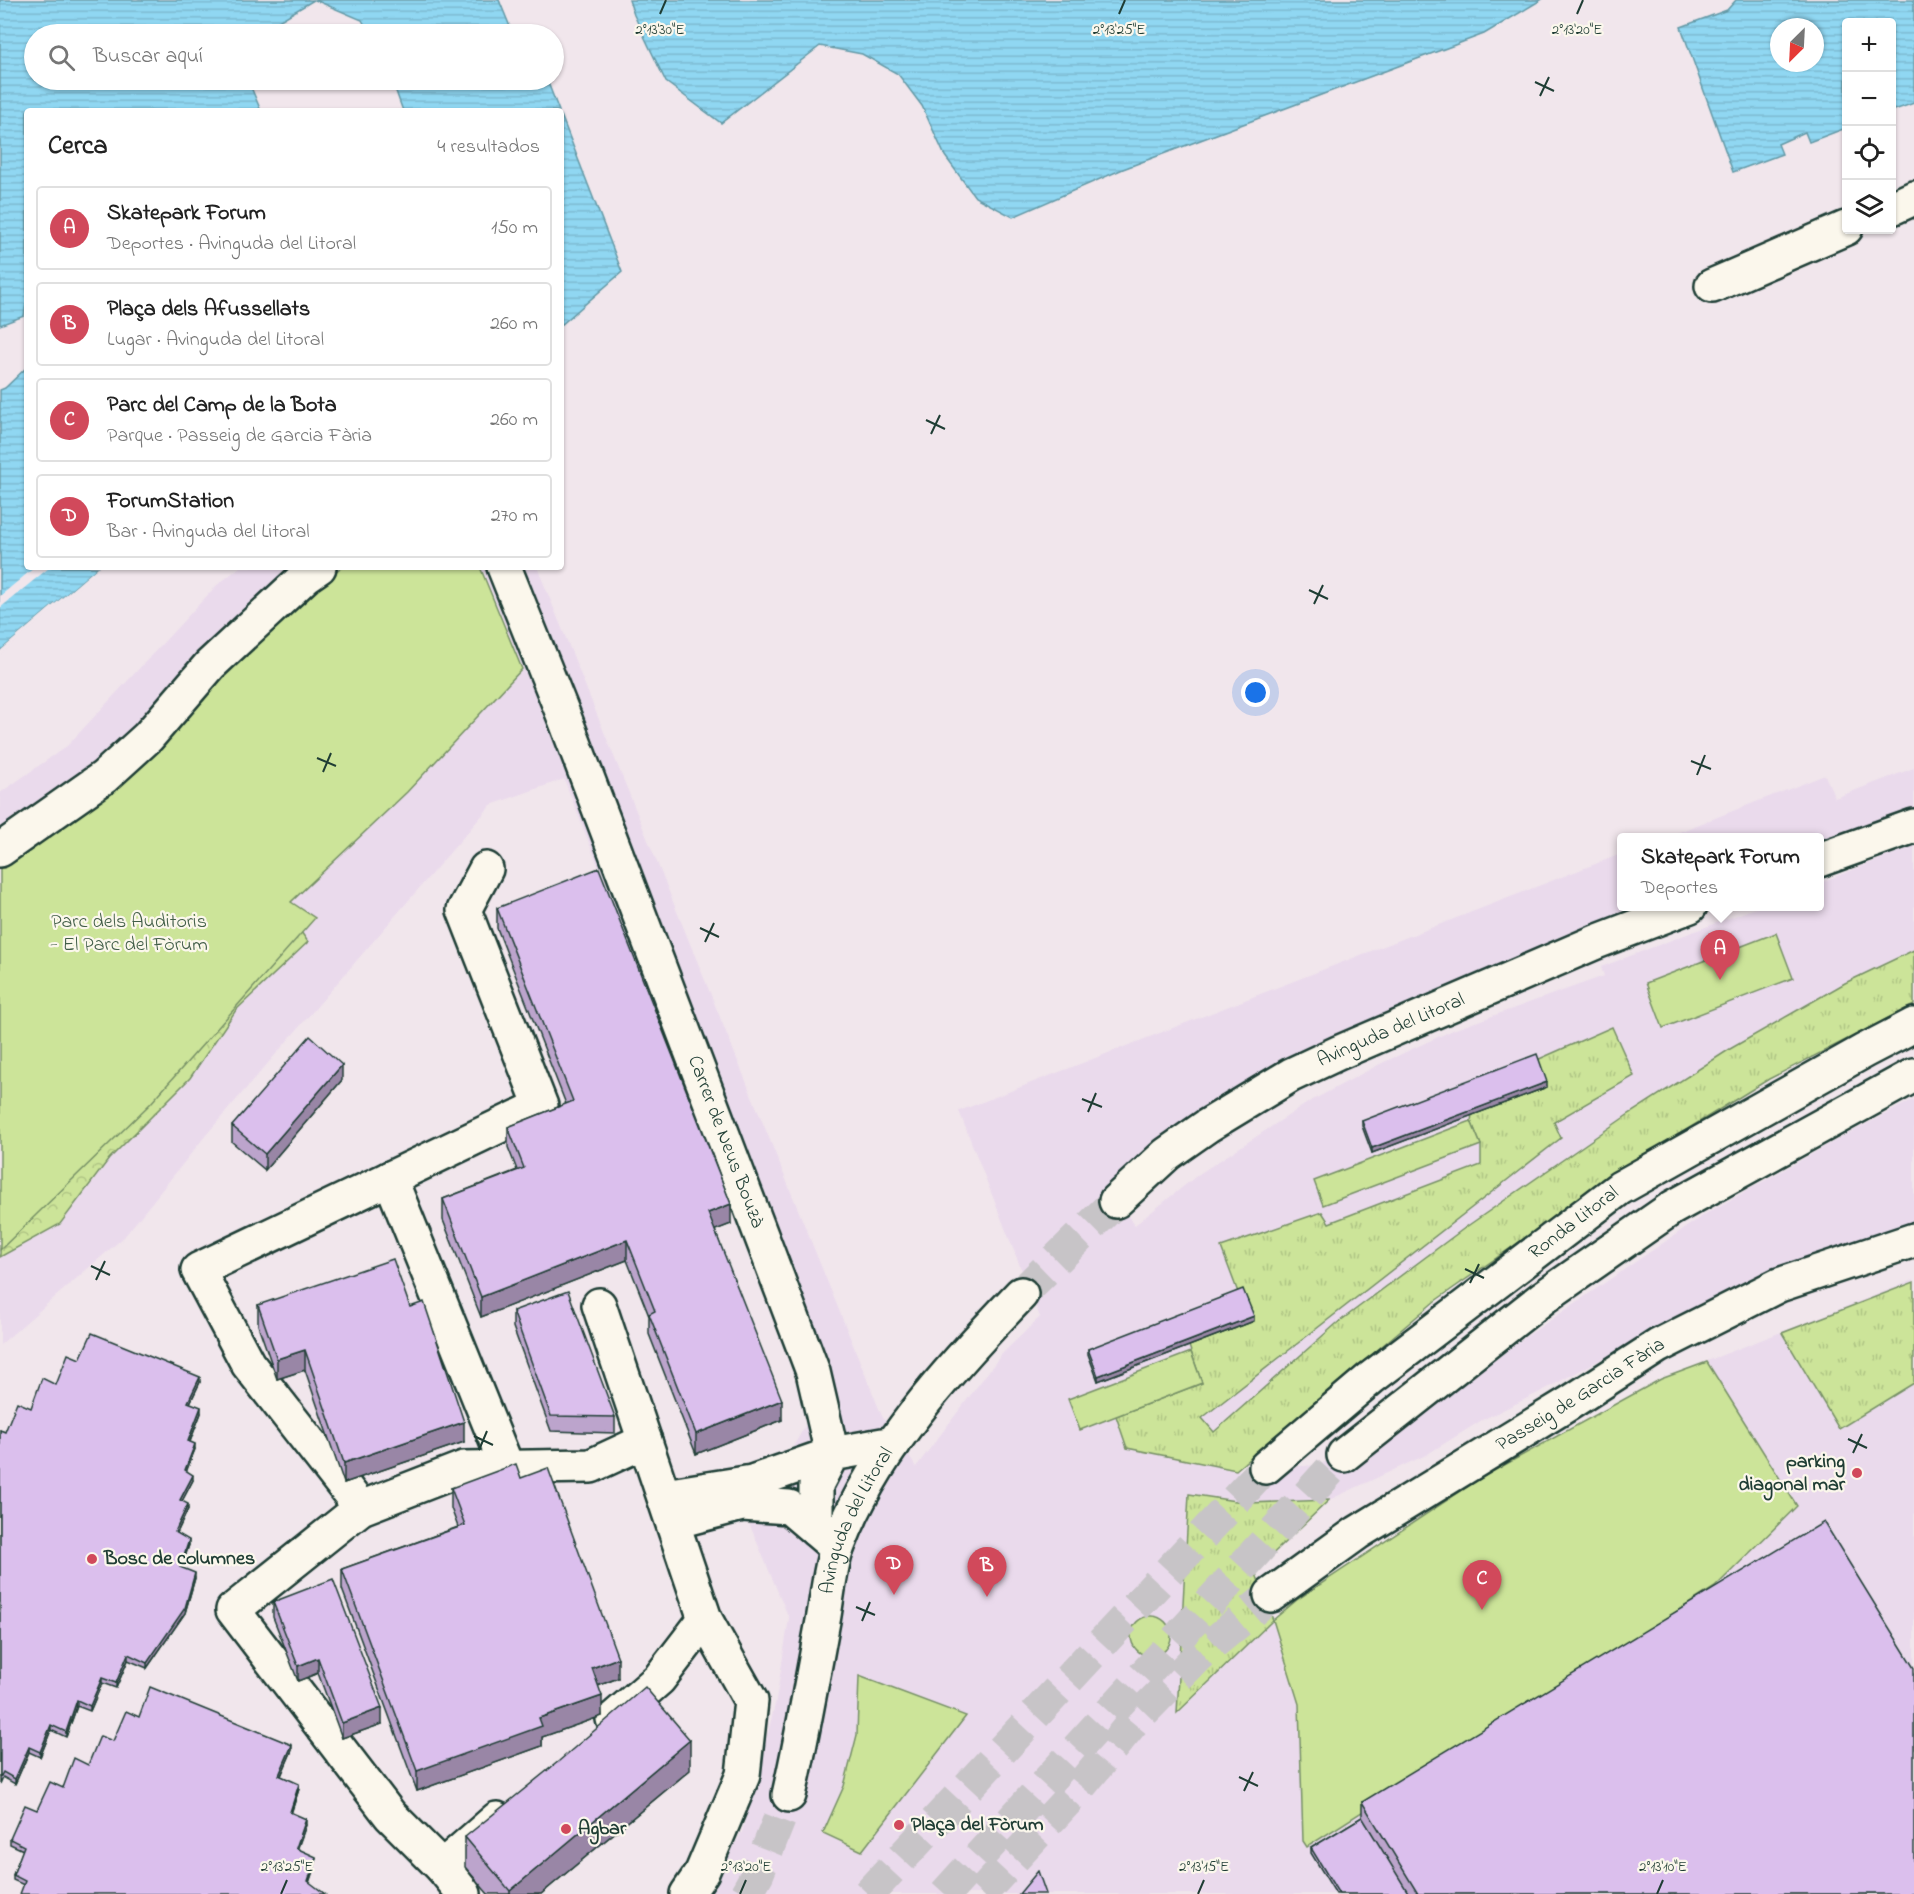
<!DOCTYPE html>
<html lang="es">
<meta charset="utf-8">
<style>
body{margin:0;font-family:"Indie Flower",sans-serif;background:#f2f2f2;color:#222}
.controls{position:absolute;right:18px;top:18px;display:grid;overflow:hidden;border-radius:6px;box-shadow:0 2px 4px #0004}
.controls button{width:54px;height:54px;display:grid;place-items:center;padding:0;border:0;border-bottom:2px solid #e0e0e0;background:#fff;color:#222;font:30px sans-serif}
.compass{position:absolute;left:1770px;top:18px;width:54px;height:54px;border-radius:50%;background:#fff;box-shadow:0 2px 4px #0004;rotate:204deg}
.you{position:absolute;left:1256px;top:693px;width:21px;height:21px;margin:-15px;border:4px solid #fff;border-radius:50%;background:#1a73e8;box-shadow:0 0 0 9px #1a73e833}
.badge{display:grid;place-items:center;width:39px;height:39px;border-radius:50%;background:#d1495b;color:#fff;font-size:20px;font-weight:700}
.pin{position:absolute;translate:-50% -50px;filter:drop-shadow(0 2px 3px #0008)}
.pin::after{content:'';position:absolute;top:32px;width:21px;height:18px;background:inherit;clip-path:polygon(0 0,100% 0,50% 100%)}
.popup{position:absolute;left:1617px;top:833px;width:207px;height:78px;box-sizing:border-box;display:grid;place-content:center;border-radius:6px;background:#fff;filter:drop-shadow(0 2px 4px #0005);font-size:20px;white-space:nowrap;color:#767676}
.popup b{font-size:22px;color:#222}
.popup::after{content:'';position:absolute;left:50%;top:100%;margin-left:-12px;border:12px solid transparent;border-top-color:#fff}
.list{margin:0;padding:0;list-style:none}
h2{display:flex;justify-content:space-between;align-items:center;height:78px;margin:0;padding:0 24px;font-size:26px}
h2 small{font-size:20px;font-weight:400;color:#767676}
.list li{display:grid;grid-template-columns:39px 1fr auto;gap:18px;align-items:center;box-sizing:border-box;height:84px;margin:0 12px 12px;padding:0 12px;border:2px solid #e0e0e0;border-radius:6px}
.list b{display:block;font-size:22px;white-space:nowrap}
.list p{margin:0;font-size:20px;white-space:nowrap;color:#767676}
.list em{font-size:20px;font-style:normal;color:#767676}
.icon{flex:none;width:33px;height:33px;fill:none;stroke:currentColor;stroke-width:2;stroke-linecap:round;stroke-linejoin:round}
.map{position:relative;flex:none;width:1914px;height:1894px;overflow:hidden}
.search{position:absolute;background:#fff;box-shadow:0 2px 4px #0004;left:24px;top:24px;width:540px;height:66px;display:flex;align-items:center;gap:15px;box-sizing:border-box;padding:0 21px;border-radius:33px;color:#767676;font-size:22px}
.panel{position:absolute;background:#fff;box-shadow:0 2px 4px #0004;left:24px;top:108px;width:540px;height:462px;border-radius:6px}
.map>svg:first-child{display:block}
.built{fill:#eadaec}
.grass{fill:url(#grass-tufts);stroke:#769066;stroke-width:1.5}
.forest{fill:url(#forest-crowns);stroke:#769066;stroke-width:1.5}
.green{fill:#cce499;stroke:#769066;stroke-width:1.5}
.water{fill:url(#water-rules);stroke:#6399a6;stroke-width:1.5;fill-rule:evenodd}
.pier{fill:#f1e6ec}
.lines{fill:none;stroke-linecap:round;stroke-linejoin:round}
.major-tunnel{stroke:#c7c4c7;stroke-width:33;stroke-dasharray:33 16;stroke-linecap:butt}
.highway-tunnel{stroke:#c7c4c7;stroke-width:33;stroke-dasharray:33 16;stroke-linecap:butt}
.minor-casing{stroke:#1f3d34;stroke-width:38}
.major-casing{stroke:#1f3d34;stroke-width:38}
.highway-casing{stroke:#1f3d34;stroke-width:38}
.minor{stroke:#fbf7ec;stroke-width:33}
.major{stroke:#fbf7ec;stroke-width:33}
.highway{stroke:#fbf7ec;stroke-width:33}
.wall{fill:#bca4cc;stroke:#1f3d34;stroke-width:1.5}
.shaded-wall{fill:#9986a6;stroke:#1f3d34;stroke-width:1.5}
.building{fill:#dbbfed;stroke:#1f3d34;stroke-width:1.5}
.ticks{fill:none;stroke:#1f3d34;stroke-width:2}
.poi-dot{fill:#d1495b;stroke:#fbf7ec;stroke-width:2}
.labels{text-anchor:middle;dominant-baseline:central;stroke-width:4.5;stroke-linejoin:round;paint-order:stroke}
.park-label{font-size:20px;fill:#425e48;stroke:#fbf7ec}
.street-label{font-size:20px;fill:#1f3d34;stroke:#fbf7ec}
.poi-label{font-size:20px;font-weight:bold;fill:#1f3d34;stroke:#fbf7ec;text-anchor:start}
.ticks-label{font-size:15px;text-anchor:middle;fill:#1f3d34;stroke:#fbf7ec;stroke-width:4.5;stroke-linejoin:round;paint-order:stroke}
</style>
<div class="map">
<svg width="1914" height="1894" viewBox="0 0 1914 1894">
<defs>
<pattern id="grass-tufts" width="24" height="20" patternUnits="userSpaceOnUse" patternTransform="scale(1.5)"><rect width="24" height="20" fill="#cce499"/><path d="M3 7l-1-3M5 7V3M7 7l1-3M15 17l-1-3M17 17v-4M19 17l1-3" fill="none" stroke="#afc484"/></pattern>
<pattern id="forest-crowns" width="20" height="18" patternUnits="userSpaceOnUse" patternTransform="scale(1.5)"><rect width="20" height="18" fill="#cce499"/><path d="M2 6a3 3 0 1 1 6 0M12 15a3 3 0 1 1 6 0" fill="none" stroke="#afc484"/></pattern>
<pattern id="water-rules" width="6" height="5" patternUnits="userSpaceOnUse" patternTransform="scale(1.5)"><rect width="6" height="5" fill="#90d7f2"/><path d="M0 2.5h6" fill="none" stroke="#7cb9d0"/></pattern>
</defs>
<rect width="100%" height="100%" fill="#f1e6ec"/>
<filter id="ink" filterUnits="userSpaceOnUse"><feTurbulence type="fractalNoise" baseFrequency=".0167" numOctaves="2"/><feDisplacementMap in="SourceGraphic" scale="12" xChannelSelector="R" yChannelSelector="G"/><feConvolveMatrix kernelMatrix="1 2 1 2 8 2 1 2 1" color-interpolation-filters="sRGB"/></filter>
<g filter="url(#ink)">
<g class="built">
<path d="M240 567H537L882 1416 916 1467 1001 1355 1040 1317 959 1111 1621 854V906L1669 907 1304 1060 1105 1187 1135 1225 1199 1174 1309 1102 1380 1064 1453 1030 1604 976 1601 967 1758 907 1819 906V883L1914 846V1005L1769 1079 1629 1165 1435 1301 1237 1470 1318 1465 1399 1430 1434 1407 1517 1343 1707 1213 1842 1137 1914 1099V1228L1759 1287 1717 1297 1540 1392 1482 1420 1426 1455 1329 1500 1255 1571 1274 1620 1298 1599 1479 1479 1661 1379 1914 1280V1894H705L742 1832 776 1701 789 1618 727 1471 790 1452 813 1412 564 779 491 805 206 1135 124 1237 0 1345V793L67 746 216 586Z"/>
<path d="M1914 768V812L1819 848V838H1664L1825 775 1835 798Z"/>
</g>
<g class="grass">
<path d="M1914 950V1005L1769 1079 1629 1165 1435 1301 1236 1470 1127 1448 1116 1416 1202 1383 1189 1346 1239 1295 1221 1247 1322 1212 1329 1223 1481 1165V1145L1471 1121 1472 1115 1547 1087 1537 1060 1612 1027 1634 1076 1554 1122 1561 1138 1202 1418 1214 1432 1336 1324 1466 1227 1629 1114 1730 1049 1845 983Z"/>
<path d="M1914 1282V1383L1839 1429 1782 1333Z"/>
<path d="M1189 1494 1249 1503 1329 1500 1255 1571 1273 1620 1177 1713Z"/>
</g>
<path class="forest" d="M299 929 308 942 236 1010 190 1078 109 1159 60 1224 0 1257V1249Z"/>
<g class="green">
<path d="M342 567H480L522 669 407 792 291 902 315 918 151 1103 0 1250V868L86 804 331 574Z"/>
<path d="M1776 933 1793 978 1663 1028 1646 983Z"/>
<path d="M1471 1121 1481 1145 1323 1205 1314 1181Z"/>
<path d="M1191 1352 1202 1383 1080 1430 1068 1399Z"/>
<path d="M1707 1362 1797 1506 1715 1587 1307 1847 1303 1841 1299 1704 1273 1620 1298 1599 1479 1479 1661 1379Z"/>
<circle cx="1151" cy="1636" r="20"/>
<path d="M859 1676 966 1716 862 1851 823 1833 844 1786 857 1735Z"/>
</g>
<g class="water">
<path d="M0 0H314L257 34H34V80H248L261 111H27V298L24 316 0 325Z"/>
<path d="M315 0H499L513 34H370L362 20Z"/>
<path d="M629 0H1541L1484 34 1123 169 1013 217 975 197 945 156 922 106 898 74 862 54 820 46 721 123 666 82 634 15Z"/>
<path d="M1736 0H1914V103L1892 111V22H1846V128L1809 142 1805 132 1778 144 1782 154 1733 172 1681 27 1727 10ZM1779 27H1815V63H1779Z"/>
<path d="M392 80H547L559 111H403Z"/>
<path d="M561 115 622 272 561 325Z"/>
<path d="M27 367V567H98L0 651V390L5 388Z"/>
</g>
<g class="pier">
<path d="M35 567H50L0 608V596Z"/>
<path d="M98 567H101L0 654V651Z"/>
</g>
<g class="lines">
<g class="major-tunnel">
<path d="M1021 1294 1116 1201"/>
<path d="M746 1894 758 1873 789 1795"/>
<path d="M981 1894 1078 1789 1134 1721 1198 1656 1271 1595"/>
</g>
<g class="highway-tunnel">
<path d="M868 1894 1266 1467"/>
<path d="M945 1894 1344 1455"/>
</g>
<g class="minor-casing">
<g id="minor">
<path d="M1892 208 1914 198"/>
<path d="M1712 286 1846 228"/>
<path id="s1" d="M504 567 565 719 813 1372 832 1454 752 1482 664 1496"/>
<path d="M0 850 104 777 148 737 210 665 306 576 319 567"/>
<path d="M390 1178 507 1467"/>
<path d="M599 1305 705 1619 751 1701 743 1775 702 1872 687 1894"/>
<path d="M361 1508 248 1364 198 1270 541 1106 464 910 486 869"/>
<path d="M673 1522 742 1504 789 1507 816 1530"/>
<path d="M613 1719 659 1679 705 1619"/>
<path d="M442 1867 390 1815 233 1610 361 1508 464 1468 591 1466 645 1441"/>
<path d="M464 1894 442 1867 497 1819"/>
</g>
</g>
<g class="major-casing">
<g id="major">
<path d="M1819 860 1914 826"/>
<path id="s2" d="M1116 1201 1167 1154 1207 1126 1291 1075 1338 1053 1596 942 1690 906"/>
<path d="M837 1548 816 1530V1485L832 1454 894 1443"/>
<path id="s3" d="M1271 1595 1357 1533 1568 1404 1658 1346 1779 1285 1914 1240"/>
<path id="s4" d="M789 1795C802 1738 812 1680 823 1621 827 1600 830 1565 838 1546 874 1450 951 1367 1021 1294"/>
</g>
</g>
<g class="highway-casing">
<g id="highway">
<path d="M1344 1455 1544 1297 1672 1208 1914 1075"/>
<path id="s5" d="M1266 1467 1371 1378 1620 1188 1864 1051 1914 1025"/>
</g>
</g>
<use href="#minor" class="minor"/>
<use href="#major" class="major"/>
<use href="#highway" class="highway"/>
</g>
<g class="wall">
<path d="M497 908 731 1224 715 1230 782 1420 696 1454 649 1334V1316L627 1260 481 1317 443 1220V1199L517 1170 508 1147V1127L566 1104 497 928Z"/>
<path d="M342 1080 265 1170 232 1142V1126Z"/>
<path d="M1547 1087 1372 1153 1362 1126V1121Z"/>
<path d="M258 1305 410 1307 464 1442 344 1483 305 1370 277 1379 258 1325Z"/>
<path d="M513 1311 615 1417V1433L551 1431 513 1327Z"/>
<path d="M1254 1321 1098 1381 1088 1354V1349Z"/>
<path d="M80 1359 200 1382 190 1403 201 1413 190 1442 195 1449 186 1471 193 1480 182 1501 188 1509 177 1533 189 1545 181 1568 195 1578 185 1613 147 1668 128 1660 116 1688 102 1683 90 1711 77 1706 66 1737 51 1730 40 1757 29 1752 15 1784 3 1777 0 1784V1430L5 1432 56 1385Z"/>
<path d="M521 1478 618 1678 598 1686 602 1716 542 1737V1746L417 1791 342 1589V1569L458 1527 451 1508V1488Z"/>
<path d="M273 1602 382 1724 342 1738 318 1673 298 1681 273 1617Z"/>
<path d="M139 1717 292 1750 281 1776 299 1789 291 1813 306 1825 297 1849 316 1862 309 1882 24 1885 13 1880V1875L23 1850 10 1844V1839L37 1810 88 1765Z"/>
<path d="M690 1770 541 1894H488L465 1867V1837Z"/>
<path d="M1362 1802 1914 1894H1336L1311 1853V1848L1362 1817Z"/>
</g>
<g class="shaded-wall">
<path d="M342 1065V1080L265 1170V1154Z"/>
<path d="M1547 1082V1087L1372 1153V1148Z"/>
<path d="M731 1204V1224L708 1233V1213Z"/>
<path d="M627 1240V1260L481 1317V1297Z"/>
<path d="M1254 1316V1321L1098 1381V1376Z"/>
<path d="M305 1350V1370L277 1379V1359Z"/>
<path d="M200 1377V1382L188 1407V1402Z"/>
<path d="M782 1400V1420L696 1454V1434Z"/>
<path d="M201 1407V1413L188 1446V1441Z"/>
<path d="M464 1422V1442L344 1483V1463Z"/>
<path d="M195 1444V1449L185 1475V1470Z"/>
<path d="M193 1475V1480L180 1505V1500Z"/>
<path d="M188 1504V1509L175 1537V1532Z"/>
<path d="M189 1540V1545L180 1572V1567Z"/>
<path d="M195 1573V1578L185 1613 147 1668V1663Z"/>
<path d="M128 1654V1660L116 1688V1683Z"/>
<path d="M318 1658V1673L298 1681V1666Z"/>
<path d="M618 1658V1678L592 1688V1668Z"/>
<path d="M102 1678V1683L90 1711V1706Z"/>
<path d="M602 1696V1716L542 1737V1746L417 1791V1771L539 1718Z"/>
<path d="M77 1700V1706L66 1737V1732Z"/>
<path d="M382 1708V1724L342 1738V1723Z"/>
<path d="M51 1725V1730L40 1757V1752Z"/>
<path d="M690 1740V1770L541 1894H510V1891Z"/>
<path d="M292 1745V1750L279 1780V1775Z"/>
<path d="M29 1747V1752L15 1784V1779Z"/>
<path d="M299 1784V1789L290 1817V1812Z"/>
<path d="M306 1819V1825L296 1853V1848Z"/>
<path d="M316 1857V1862L308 1886V1881Z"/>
</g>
<g class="building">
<path d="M599 868 731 1204 708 1213 782 1400 696 1434 649 1314 655 1311 627 1240 481 1297 443 1199 524 1168 508 1127 573 1101 497 908Z"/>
<path d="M310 1036 342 1065 265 1154 232 1126Z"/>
<path d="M1537 1054 1547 1082 1372 1148 1362 1121Z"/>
<path d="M393 1259 410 1307 424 1302 464 1422 344 1463 305 1350 277 1359 258 1305Z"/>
<path d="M1243 1289 1254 1316 1098 1376 1088 1349Z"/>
<path d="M568 1291 615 1417 551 1416 513 1311Z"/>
<path d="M92 1333 200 1377 188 1402 201 1407 188 1441 195 1444 185 1470 193 1475 180 1500 188 1504 175 1532 189 1540 180 1567 195 1573 185 1608 147 1663 128 1654 116 1683 102 1678 90 1706 77 1700 66 1732 51 1725 40 1752 29 1747 15 1779 3 1772 0 1778V1430L5 1432 17 1402 31 1408 42 1378 56 1385 68 1354 80 1359Z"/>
<path d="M516 1464 521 1478 548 1468 618 1658 592 1668 602 1696 539 1718 542 1726 417 1771 342 1569 465 1525 451 1488Z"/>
<path d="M1824 1522 1914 1668V1894H1418L1362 1802Z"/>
<path d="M333 1579 382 1708 342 1723 318 1658 298 1666 273 1602Z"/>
<path d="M150 1687 292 1745 279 1775 299 1784 290 1812 306 1819 296 1848 316 1857 308 1881 325 1894H20L25 1881 13 1875 24 1846 10 1839 25 1805 37 1810 50 1782 63 1788 74 1758 88 1765 100 1736 113 1741 126 1711 139 1717Z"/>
<path d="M645 1687 690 1740 510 1891 465 1837 559 1761Z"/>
<path d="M1362 1817 1409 1894H1339L1311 1848Z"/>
<path d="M1038 1871 1046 1894H1019Z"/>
</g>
</g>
<path class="ticks" d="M660 14 666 0M1119 14 1125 0M1577 14 1583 0M1535 82 1554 91M1540 96 1549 77M926 420 945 429M931 434 940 415M1309 590 1328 599M1314 604 1323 585M317 758 336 766M1691 761 1711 769M323 772 331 753M1697 775 1705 755M700 928 719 937M705 942 714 923M1082 1099 1102 1107M1088 1112 1096 1093M91 1266 110 1275M1465 1269 1484 1278M96 1280 105 1261M1470 1283 1479 1264M474 1436 493 1445M1848 1439 1867 1448M479 1450 487 1431M1853 1453 1862 1434M856 1607 875 1615M862 1621 870 1602M1239 1777 1258 1786M1244 1791 1253 1772M281 1894 287 1880M740 1894 746 1880M1198 1894 1204 1880M1657 1894 1663 1880"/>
<g class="poi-dot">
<circle cx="1857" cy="1473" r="6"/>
<circle cx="92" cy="1559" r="6"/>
<circle cx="899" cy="1825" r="6"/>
<circle cx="566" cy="1829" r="6"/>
</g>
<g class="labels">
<g class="park-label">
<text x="129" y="922">Parc dels Auditoris<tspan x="129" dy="23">- El Parc del Fòrum</tspan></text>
</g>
<g class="street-label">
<text stroke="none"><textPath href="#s2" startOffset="326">Avinguda del Litoral</textPath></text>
<text stroke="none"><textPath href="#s1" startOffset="616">Carrer de Neus Bouzà</textPath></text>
<text stroke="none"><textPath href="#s5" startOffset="393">Ronda Litoral</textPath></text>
<text stroke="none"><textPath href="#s3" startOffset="369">Passeig de Garcia Fària</textPath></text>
<text stroke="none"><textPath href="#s4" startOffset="284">Avinguda del Litoral</textPath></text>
</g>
<g class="poi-label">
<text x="1845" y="1462" text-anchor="end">parking<tspan x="1845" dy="23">diagonal mar</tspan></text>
<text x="104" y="1559">Bosc de columnes</text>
<text x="911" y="1825">Plaça del Fòrum</text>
<text x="578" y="1829">Agbar</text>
</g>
</g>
<g class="ticks-label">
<text x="660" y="34">2°13'30"E</text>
<text x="1119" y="34">2°13'25"E</text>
<text x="1577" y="34">2°13'20"E</text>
<text x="287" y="1871">2°13'25"E</text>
<text x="746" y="1871">2°13'20"E</text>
<text x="1204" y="1871">2°13'15"E</text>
<text x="1663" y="1871">2°13'10"E</text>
</g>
</svg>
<div class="controls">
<button>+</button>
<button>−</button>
<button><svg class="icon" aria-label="locate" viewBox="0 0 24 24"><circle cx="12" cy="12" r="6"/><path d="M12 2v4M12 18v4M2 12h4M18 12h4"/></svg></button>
<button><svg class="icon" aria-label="layers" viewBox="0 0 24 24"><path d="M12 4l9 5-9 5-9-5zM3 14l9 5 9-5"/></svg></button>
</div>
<svg class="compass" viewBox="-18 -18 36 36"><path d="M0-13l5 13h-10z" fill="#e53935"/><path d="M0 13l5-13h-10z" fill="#767676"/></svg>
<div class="you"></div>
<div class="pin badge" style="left:1720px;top:980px">A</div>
<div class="popup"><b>Skatepark Forum</b>Deportes</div>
<div class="pin badge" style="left:987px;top:1597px">B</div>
<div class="pin badge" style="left:1482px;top:1610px">C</div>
<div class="pin badge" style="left:894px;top:1595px">D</div>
<div class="search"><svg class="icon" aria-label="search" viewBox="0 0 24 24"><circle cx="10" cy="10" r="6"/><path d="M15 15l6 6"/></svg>Buscar aquí</div>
<section class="panel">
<h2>Cerca<small>4 resultados</small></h2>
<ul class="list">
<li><span class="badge">A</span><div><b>Skatepark Forum</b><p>Deportes · Avinguda del Litoral</p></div><em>150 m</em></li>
<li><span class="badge">B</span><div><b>Plaça dels Afussellats</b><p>Lugar · Avinguda del Litoral</p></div><em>260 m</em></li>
<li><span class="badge">C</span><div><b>Parc del Camp de la Bota</b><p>Parque · Passeig de Garcia Fària</p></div><em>260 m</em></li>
<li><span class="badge">D</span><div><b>ForumStation</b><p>Bar · Avinguda del Litoral</p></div><em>270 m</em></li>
</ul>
</section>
</div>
